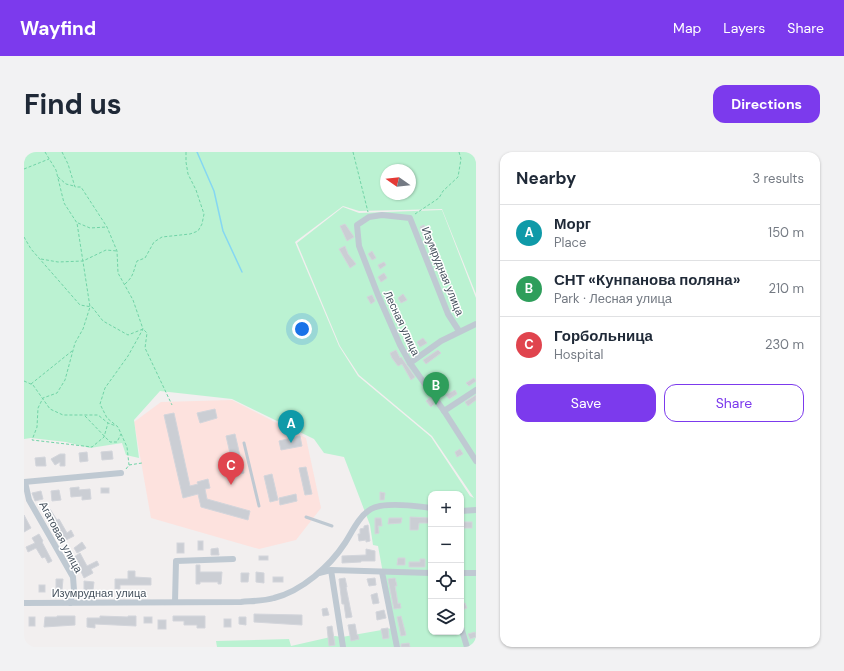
<!DOCTYPE html>
<meta charset="utf-8">
<style>
body{margin:0;font-family:"DM Sans",sans-serif;background:#f2f2f3;color:#1f2937}
.controls{position:absolute;right:12px;bottom:12px;display:grid;overflow:hidden;border-radius:8px;box-shadow:0 1px 3px #0004}
.controls button{width:36px;height:36px;display:grid;place-items:center;padding:0;border:0;border-bottom:1px solid #e0e1e3;background:#fff;color:#1f2937;font:20px sans-serif}
.compass{position:absolute;left:356px;top:12px;width:36px;height:36px;border-radius:50%;background:#fff;box-shadow:0 1px 3px #0004;rotate:284deg}
.you{position:absolute;left:278px;top:177px;width:14px;height:14px;margin:-10px;border:3px solid #fff;border-radius:50%;background:#1a73e8;box-shadow:0 0 0 6px #1a73e833}
.badge{display:grid;place-items:center;width:26px;height:26px;border-radius:50%;background:#7c3aed;color:#fff;font-size:13px;font-weight:700}
.pin{position:absolute;translate:-50% -33px;filter:drop-shadow(0 1px 2px #0008)}
.pin::after{content:'';position:absolute;top:21px;width:14px;height:12px;background:inherit;clip-path:polygon(0 0,100% 0,50% 100%)}
.list{margin:0;padding:0;list-style:none}
h2{display:flex;justify-content:space-between;align-items:center;height:52px;margin:0;padding:0 16px;font-size:17px}
h2 small{font-size:13px;font-weight:400;color:#747a83}
.list li{display:grid;grid-template-columns:26px 1fr auto;gap:12px;align-items:center;box-sizing:border-box;height:56px;padding:0 16px;border-top:1px solid #e0e1e3}
.list b{display:block;font-size:15px;white-space:nowrap}
.list p{margin:0;font-size:13px;white-space:nowrap;color:#747a83}
.list em{font-size:13px;font-style:normal;color:#747a83}
.actions{display:flex;gap:8px;padding:12px 16px}
.actions a{flex:1;padding:9px 0;border:1px solid #7c3aed;border-radius:12px;text-align:center;font-size:14px;color:#7c3aed}
.actions .main{background:#7c3aed;color:#fff}
.icon{flex:none;width:22px;height:22px;fill:none;stroke:currentColor;stroke-width:2;stroke-linecap:round;stroke-linejoin:round}
.map{position:relative;flex:none;width:452px;height:495px;overflow:hidden;border-radius:12px}
header{display:flex;align-items:center;gap:24px;box-sizing:border-box;height:56px;padding:0 20px;background:#7c3aed;color:#fff}
header strong{font-size:19px}
nav{display:flex;gap:22px;margin-inline-start:auto;font-size:14px}
.intro{display:flex;align-items:center;justify-content:space-between;box-sizing:border-box;height:96px;padding:0 24px}
h1{margin:0;font-size:28px}
.button{padding:10px 18px;border-radius:12px;background:#7c3aed;color:#fff;font-size:14px;font-weight:700}
main{display:flex;gap:24px;padding:0 24px}
aside{flex:1;background:#fff;border-radius:12px;box-shadow:0 1px 3px #0004}
.map>svg:first-child{display:block}
.medical{fill:#fde2de}
.green{fill:#bbf2d2;fill-rule:evenodd}
.lines{fill:none;stroke-linecap:round;stroke-linejoin:round}
.stream{stroke:#85d7f2;stroke-width:1.5}
.building{fill:#cbced4;stroke:#d3d5db}
.path{stroke:#70d3a6;stroke-width:1;stroke-dasharray:3 2;stroke-linecap:butt}
.lane{stroke:#bfc9d2;stroke-width:3}
.street{stroke:#bfc9d2;stroke-width:6}
.labels{text-anchor:middle;dominant-baseline:central;stroke-width:3;stroke-linejoin:round;paint-order:stroke}
.street-label{font-size:11px;fill:#46525e;stroke:#fff}
</style>
<header>
<strong>Wayfind</strong>
<nav><a>Map</a><a>Layers</a><a>Share</a></nav>
</header>
<div class="intro"><h1>Find us</h1><a class="button">Directions</a></div>
<main>
<div class="map">
<svg width="452" height="495" viewBox="0 0 452 495">
<rect width="100%" height="100%" fill="#f2efef"/>
<path class="medical" d="M208 248 282 286 297 356 272 388 235 397 127 366 110 270 137 250Z"/>
<path class="green" d="M0 0H452V142L418 57 335 59 319 54 271 90 315 194 334 224 407 285 446 344 450 346 408 284 335 223 316 194 273 91 319 55 335 61 418 58 452 146V495H193L192 489 265 487 267 494 311 484 318 485 369 476 354 394 349 393 346 373 320 305 300 301 290 287 208 247 136 239 110 268 115 306 102 303 98 291 66 296 42 290 7 286 0 287ZM362 18H386V42H362ZM407 342H437V480H407Z"/>
<g class="lines">
<path class="stream" d="M173 0 190 39 199 79 218 120"/>
</g>
<g class="building">
<path d="M321 72 330 85 323 89 316 74Z"/>
<path d="M400 73 405 84 400 86 396 75Z"/>
<path d="M321 94 324 102 332 112 326 116 315 97Z"/>
<path d="M348 99 352 106 348 108 344 102Z"/>
<path d="M360 110 362 113 356 117 354 113Z"/>
<path d="M360 121 363 126 357 130 354 125Z"/>
<path d="M379 142 383 148 377 151 374 146Z"/>
<path d="M348 143 351 149 347 152 343 145Z"/>
<path d="M399 186 403 191 396 195 393 190Z"/>
<path d="M372 198 376 206 377 205 391 225 387 228 378 212 374 214 368 206 366 201Z"/>
<path d="M414 198 417 201 402 212 399 208Z"/>
<path d="M450 226 452 229 445 234 442 231Z"/>
<path d="M431 238 433 242 425 247 422 243Z"/>
<path d="M452 243V248L444 254 441 250Z"/>
<path d="M405 246 410 252 407 255 402 249Z"/>
<path d="M191 257 193 266 176 271 173 261Z"/>
<path d="M150 261 166 334 174 332 173 330 184 327 186 336 181 337 183 347 226 359 224 368 177 355 174 342 159 346 140 263Z"/>
<path d="M211 282 220 321 211 323 202 284Z"/>
<path d="M276 284 278 294 257 298 255 289Z"/>
<path d="M436 297 439 302 433 305 431 300Z"/>
<path d="M88 299 89 307 78 308 77 300Z"/>
<path d="M63 300 64 309 56 310 55 301Z"/>
<path d="M36 302H41V314H36V310L31 313 27 307Z"/>
<path d="M21 305 22 314H12L11 306Z"/>
<path d="M282 315 288 342 281 343 275 316Z"/>
<path d="M248 322 254 348 246 350 240 324Z"/>
<path d="M55 335V338L66 337 67 347 58 348V344L47 345 46 336Z"/>
<rect x="77" y="336" width="8" height="5"/>
<path d="M35 338 37 348 28 349 27 339Z"/>
<path d="M17 339 19 347 11 349 8 341Z"/>
<path d="M356 340 361 341 360 348H356Z"/>
<path d="M272 342 273 349 256 353 255 346Z"/>
<path d="M26 357 33 368 35 367 43 381 47 378 50 384 40 389 34 378 32 379 20 361Z"/>
<path d="M0 363 7 376 0 380Z"/>
<path d="M386 365 405 366V371H395L394 378H386Z"/>
<path d="M351 366H357L358 374H354L355 381 351 382Z"/>
<path d="M365 366H378L377 371 364 372Z"/>
<rect x="440" y="370" width="8" height="6"/>
<path d="M344 373 346 389 342 390V388L335 389 334 382H336V377L340 376V374Z"/>
<path d="M15 382 19 389 18 390 28 409 24 411 21 405 18 406 12 396 4 400 2 395 11 391 8 386Z"/>
<rect x="174" y="389" width="5" height="9"/>
<path d="M58 390 62 396 53 401 50 396Z"/>
<rect x="153" y="391" width="7" height="10"/>
<path d="M194 396 195 403H187V397Z"/>
<path d="M342 397 351 399V409H337V410L318 411V404L342 403Z"/>
<path d="M56 401 63 414 73 409 75 413 67 417 69 421 60 426 54 413 51 415 47 407Z"/>
<rect x="235" y="404" width="9" height="4"/>
<path d="M374 406H381V413H373Z"/>
<path d="M396 407H401V415H385V410H396Z"/>
<path d="M172 413H176V420H198L197 432H194V430H176V432H172Z"/>
<path d="M104 419H111V425L127 426V433H96V437H91V427H104Z"/>
<path d="M232 420 240 421V431L232 430Z"/>
<path d="M217 421H225L224 430H217Z"/>
<rect x="249" y="425" width="10" height="5"/>
<path d="M321 426 323 435H322L328 465 322 466 320 452H318L315 427Z"/>
<path d="M351 426 352 433 345 434 343 427Z"/>
<path d="M371 426 373 434H371L374 452 376 451 377 456 370 457 364 427Z"/>
<path d="M32 427H39L38 438 32 437Z"/>
<path d="M60 429 70 430 69 438H60Z"/>
<rect x="15" y="433" width="6" height="7"/>
<path d="M353 441 355 451 349 452 347 443Z"/>
<path d="M441 451 443 456 438 458 437 452Z"/>
<path d="M303 456 305 463 299 464 298 457Z"/>
<path d="M360 458 362 466 353 468 352 460Z"/>
<path d="M230 462 278 463V473L230 470Z"/>
<path d="M33 464H51V473L20 475 21 465H33Z"/>
<path d="M76 464 104 465V464H112V474L71 472V476L63 475V466H76Z"/>
<path d="M149 464H181V476H173V473H160V469H149Z"/>
<path d="M377 464 382 483 377 484 373 465Z"/>
<rect x="5" y="465" width="6" height="9"/>
<rect x="120" y="465" width="8" height="6"/>
<path d="M215 465H222V473L215 472Z"/>
<rect x="200" y="467" width="7" height="8"/>
<rect x="134" y="468" width="8" height="9"/>
<path d="M331 472 333 483H334L335 487 327 489 324 473Z"/>
<path d="M308 474 311 493 305 494 303 475Z"/>
<path d="M364 476 365 486 359 487 357 477Z"/>
<path d="M451 480 452 485 446 487 444 482Z"/>
<path d="M385 491 386 495H377V492Z"/>
</g>
<g class="lines">
<g class="path">
<path d="M21 0 32 18 40 51 53 71 66 155 59 177 51 191 41 228 33 241 19 246 14 256 13 275 8 288 68 295 80 285 84 271"/>
<path d="M38 0 44 12 51 35H57L83 75 93 99 94 121 109 148 119 177 104 204 81 236 76 252 83 266 94 275 103 295 105 313"/>
<path d="M329 0 344 60"/>
<path d="M0 17 25 7"/>
<path d="M34 25 42 32 50 34"/>
<path d="M391 62 415 46 419 39 434 25 437 7 435 0"/>
<path d="M54 71 66 76 83 75"/>
<path d="M0 85 7 97 56 153 68 155 79 169 104 183 119 177 123 181 121 196 148 253"/>
<path d="M17 107 34 110 59 109 82 98 93 99"/>
<path d="M101 132C110 124 109 120 113 109L121 106 130 90 138 85 166 82 174 79 178 72 180 62 172 38 164 22 162 10V0"/>
<path d="M0 229 9 233 26 257 39 263H74L84 271 92 274"/>
<path d="M7 232 48 199"/>
<path d="M61 264 86 290H93L97 282"/>
<path d="M102 317 105 313 118 311"/>
</g>
<g class="lane">
<path d="M220 291 235 354"/>
<path d="M282 365 308 374"/>
</g>
<g class="street">
<path d="M435 179 424 162 386 66 358 63 345 65 333 73 335 94 354 143 376 193 386 211 420 259 452 309"/>
<path d="M386 211 417 189 452 172"/>
<path d="M420 259 452 238"/>
<path d="M0 330 97 321"/>
<path d="M1 330 5 348 49 425 50 438 46 451"/>
<path d="M437 359 452 358"/>
<path d="M307 418 319 495"/>
<path d="M358 420 373 495"/>
<path d="M295 421 307 418 407 421"/>
<path d="M437 421H452"/>
<path d="M151 450 152 409 209 407"/>
<path d="M0 451 217 450C228 449 240 449 250 446 278 439 306 414 321 391 328 380 335 364 347 357 359 350 393 354 407 356"/>
<path d="M437 475 443 495"/>
</g>
</g>
<g class="labels">
<g class="street-label">
<text transform="translate(419 119) rotate(68)">Изумрудная улица</text>
<text transform="translate(378 171) rotate(65)">Лесная улица</text>
<text transform="translate(37 385) rotate(62)">Агатовая улица</text>
<text x="75" y="441">Изумрудная улица</text>
</g>
</g>
</svg>
<div class="controls">
<button>+</button>
<button>−</button>
<button><svg class="icon" aria-label="locate" viewBox="0 0 24 24"><circle cx="12" cy="12" r="6"/><path d="M12 2v4M12 18v4M2 12h4M18 12h4"/></svg></button>
<button><svg class="icon" aria-label="layers" viewBox="0 0 24 24"><path d="M12 4l9 5-9 5-9-5zM3 14l9 5 9-5"/></svg></button>
</div>
<svg class="compass" viewBox="-18 -18 36 36"><path d="M0-13l5 13h-10z" fill="#e53935"/><path d="M0 13l5-13h-10z" fill="#747a83"/></svg>
<div class="you"></div>
<div class="pin badge" style="left:267px;top:291px;background:#0f9aa8">A</div>
<div class="pin badge" style="left:412px;top:253px;background:#2e9e5b">B</div>
<div class="pin badge" style="left:207px;top:333px;background:#e0444e">C</div>
</div>
<aside>
<h2>Nearby<small>3 results</small></h2>
<ul class="list">
<li><span class="badge" style="background:#0f9aa8">A</span><div><b>Морг</b><p>Place</p></div><em>150 m</em></li>
<li><span class="badge" style="background:#2e9e5b">B</span><div><b>СНТ «Кунпанова поляна»</b><p>Park · Лесная улица</p></div><em>210 m</em></li>
<li><span class="badge" style="background:#e0444e">C</span><div><b>Горбольница</b><p>Hospital</p></div><em>230 m</em></li>
</ul>
<div class="actions"><a class="main">Save</a><a>Share</a></div>
</aside>
</main>
